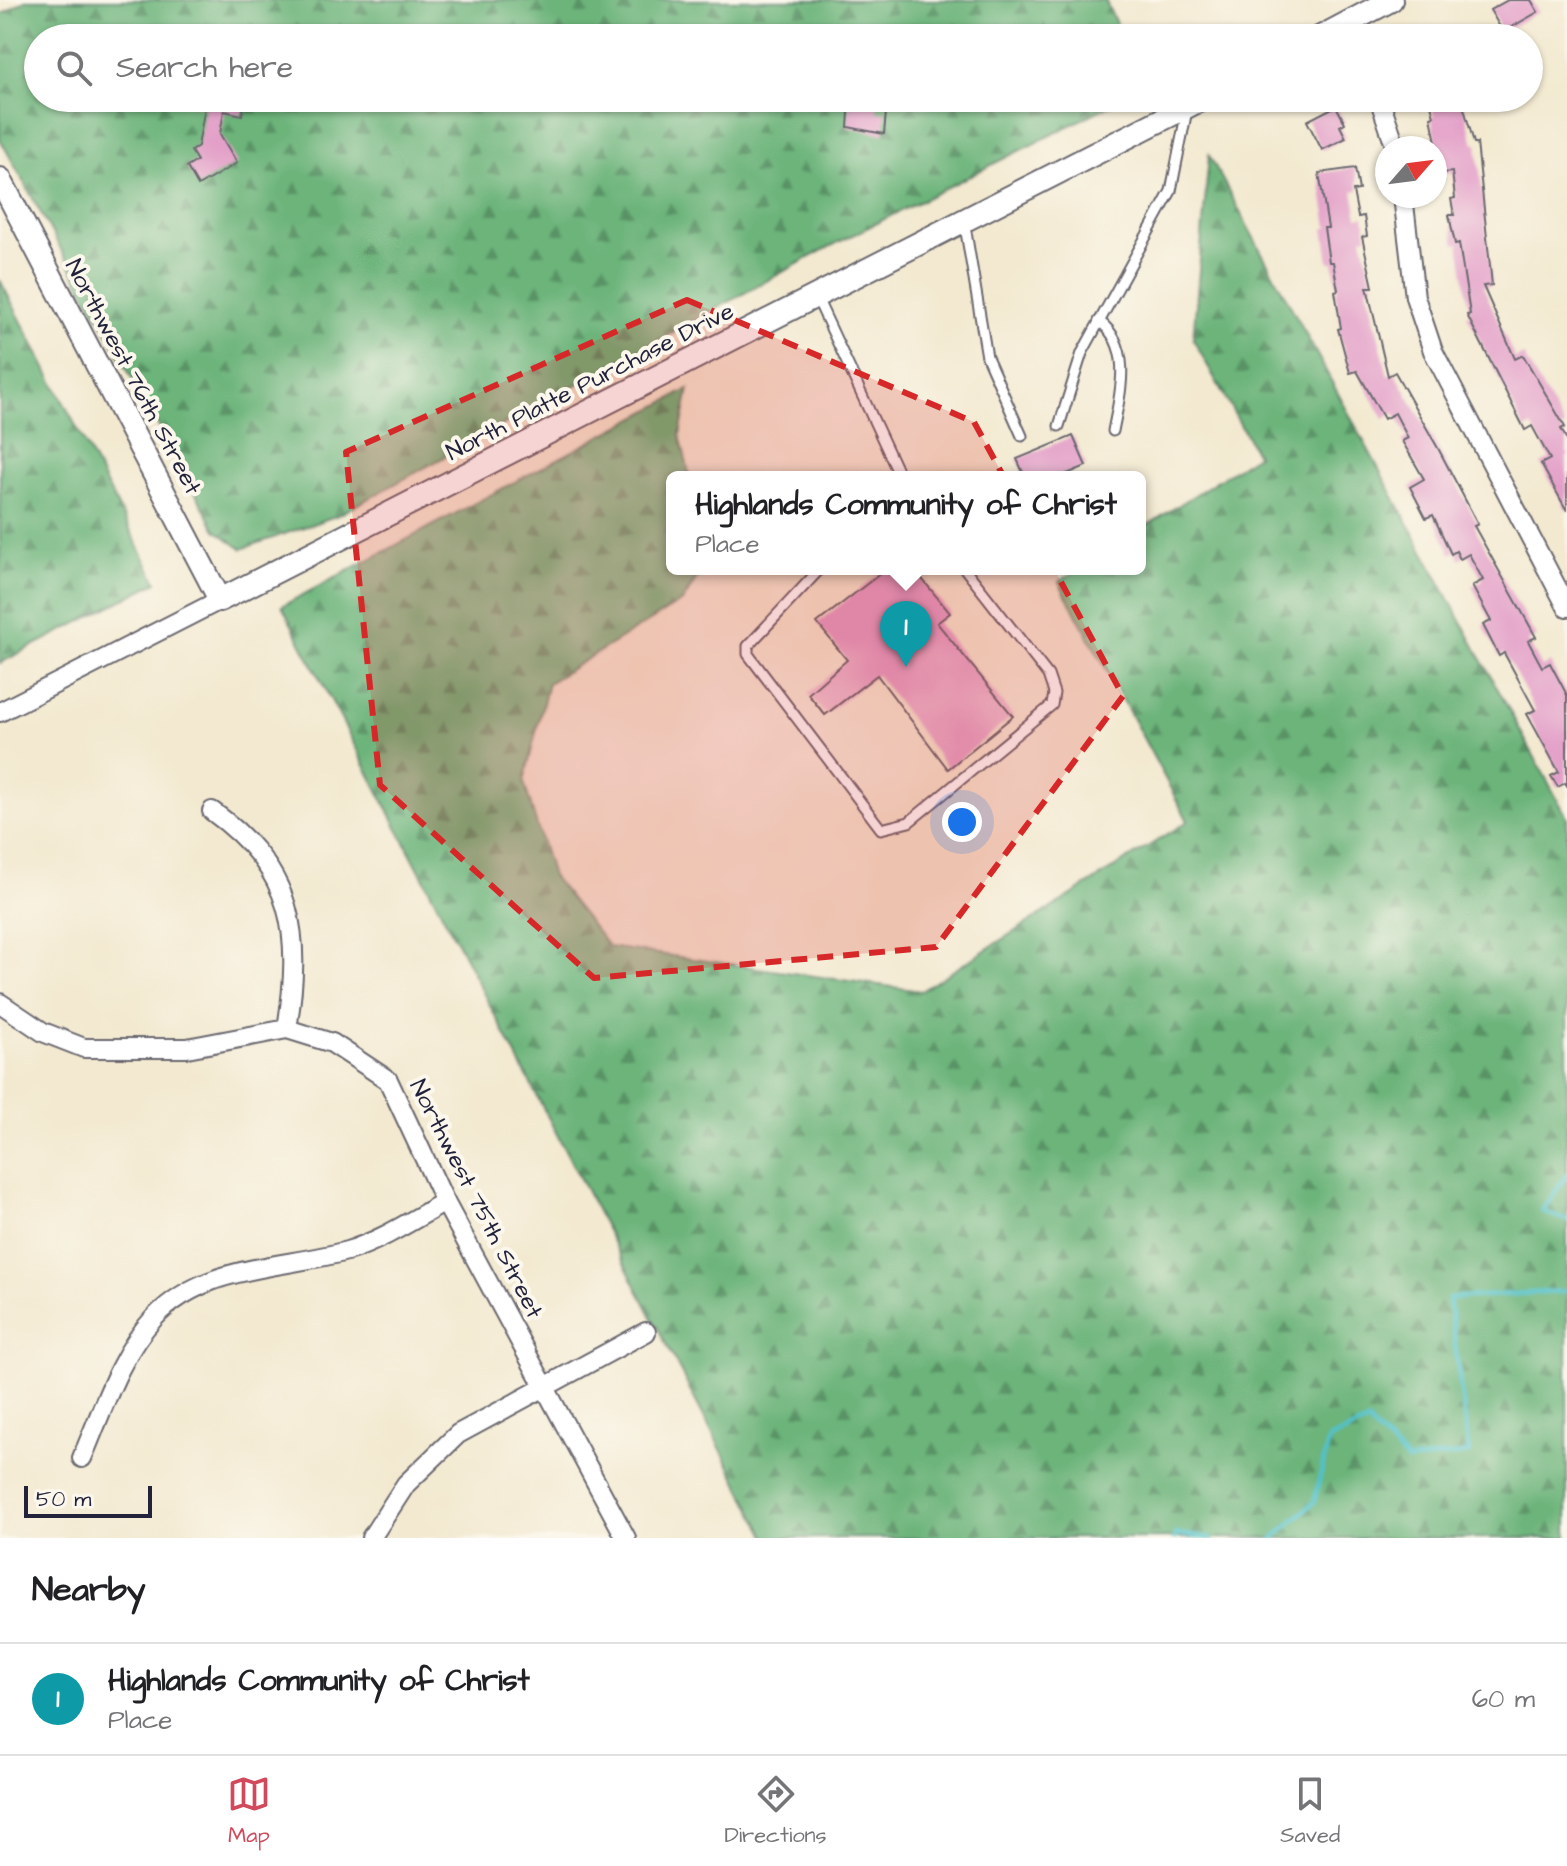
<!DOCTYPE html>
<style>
body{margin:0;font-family:"Architects Daughter",sans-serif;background:#f2f2f2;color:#202124}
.compass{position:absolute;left:1375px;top:136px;width:72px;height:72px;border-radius:50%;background:#fff;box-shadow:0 2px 6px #0004;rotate:62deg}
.scale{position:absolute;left:24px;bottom:20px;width:128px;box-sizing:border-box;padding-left:8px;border:4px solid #22223b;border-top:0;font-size:22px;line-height:28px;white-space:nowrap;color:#22223b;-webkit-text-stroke:6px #fbf7ec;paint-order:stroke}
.you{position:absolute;left:962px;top:822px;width:28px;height:28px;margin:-20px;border:6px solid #fff;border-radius:50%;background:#1a73e8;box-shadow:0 0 0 12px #1a73e833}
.badge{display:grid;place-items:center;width:52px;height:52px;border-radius:50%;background:#d1495b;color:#fff;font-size:26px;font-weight:700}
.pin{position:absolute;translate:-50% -66px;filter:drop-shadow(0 2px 4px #0008)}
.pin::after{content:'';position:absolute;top:42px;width:28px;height:24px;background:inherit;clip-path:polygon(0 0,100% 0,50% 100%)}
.popup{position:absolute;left:666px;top:471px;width:480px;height:104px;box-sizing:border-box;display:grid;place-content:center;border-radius:12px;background:#fff;filter:drop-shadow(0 2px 6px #0005);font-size:26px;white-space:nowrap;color:#757577}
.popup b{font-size:30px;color:#202124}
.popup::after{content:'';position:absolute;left:50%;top:100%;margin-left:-16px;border:16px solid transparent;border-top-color:#fff}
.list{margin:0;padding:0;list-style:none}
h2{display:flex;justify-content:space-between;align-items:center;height:104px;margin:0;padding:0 32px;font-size:34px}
h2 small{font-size:26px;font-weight:400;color:#757577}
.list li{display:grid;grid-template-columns:52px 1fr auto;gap:24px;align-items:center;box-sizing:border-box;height:112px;padding:0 32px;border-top:2px solid #e0e0e0}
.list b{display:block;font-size:30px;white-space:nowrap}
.list p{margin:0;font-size:26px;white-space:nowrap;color:#757577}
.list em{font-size:26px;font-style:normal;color:#757577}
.icon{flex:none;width:44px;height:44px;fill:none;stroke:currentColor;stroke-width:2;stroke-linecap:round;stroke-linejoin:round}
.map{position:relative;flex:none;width:1567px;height:1538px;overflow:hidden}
.search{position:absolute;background:#fff;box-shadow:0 2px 6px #0004;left:24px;right:24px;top:24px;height:88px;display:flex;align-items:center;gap:20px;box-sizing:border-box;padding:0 28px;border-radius:44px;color:#757577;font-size:30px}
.sheet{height:216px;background:#fff}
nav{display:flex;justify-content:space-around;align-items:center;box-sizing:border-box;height:112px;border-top:2px solid #e0e0e0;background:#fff;font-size:22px;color:#757577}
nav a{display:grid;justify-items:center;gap:4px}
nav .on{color:#d1495b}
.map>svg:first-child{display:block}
.forest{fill:url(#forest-firs);stroke:#476b5a;stroke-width:2}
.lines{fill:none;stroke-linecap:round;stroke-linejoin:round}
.stream{stroke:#53c1c7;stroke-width:5}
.building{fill:#e39fc8}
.service-casing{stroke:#6b686f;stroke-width:13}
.minor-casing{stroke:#6b686f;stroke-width:22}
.tertiary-casing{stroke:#6b686f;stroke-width:26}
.service{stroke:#fff;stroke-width:9}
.minor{stroke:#fff;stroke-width:18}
.tertiary{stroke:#fff;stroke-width:22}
.marked{fill:#d62828;fill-opacity:0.2;stroke:#d62828;stroke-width:6;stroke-dasharray:16 10;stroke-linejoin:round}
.labels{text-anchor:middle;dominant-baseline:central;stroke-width:8;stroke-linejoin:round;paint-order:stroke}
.street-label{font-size:24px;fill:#22223b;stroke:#fbf7ec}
</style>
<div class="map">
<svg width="1567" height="1538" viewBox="0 0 1567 1538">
<defs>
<pattern id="forest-firs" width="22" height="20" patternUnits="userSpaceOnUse" patternTransform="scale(2)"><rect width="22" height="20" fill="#6cb47a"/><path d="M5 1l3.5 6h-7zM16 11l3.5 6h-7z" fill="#589265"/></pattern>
</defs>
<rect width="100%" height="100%" fill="#fbf7ec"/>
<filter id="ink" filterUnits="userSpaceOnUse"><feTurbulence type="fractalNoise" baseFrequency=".0125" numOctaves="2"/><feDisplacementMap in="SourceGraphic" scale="16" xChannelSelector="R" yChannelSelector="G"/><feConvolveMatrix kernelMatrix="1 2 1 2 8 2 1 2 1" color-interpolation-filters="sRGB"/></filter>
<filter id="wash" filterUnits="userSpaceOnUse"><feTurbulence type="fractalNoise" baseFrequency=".006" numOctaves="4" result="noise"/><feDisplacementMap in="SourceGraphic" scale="32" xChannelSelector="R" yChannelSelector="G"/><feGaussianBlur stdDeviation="1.8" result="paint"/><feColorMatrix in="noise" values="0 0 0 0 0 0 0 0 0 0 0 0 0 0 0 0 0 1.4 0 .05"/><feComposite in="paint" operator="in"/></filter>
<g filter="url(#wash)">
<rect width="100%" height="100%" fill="#f3e9d0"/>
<g class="forest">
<path d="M27 0H1105L1123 38H38V98H1124L825 249 338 515 242 549 216 530 0 139V15Z"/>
<path d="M1209 155 1567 817V1538H767L282 606 689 389 680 435 690 477H672V569H702L684 600 548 683 524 782 552 876 609 947 921 991 1188 821 1059 582 1079 569H1140V530L1257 455 1193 339Z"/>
<path d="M0 280 157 582 0 663Z"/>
</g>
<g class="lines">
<g class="stream">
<path d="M1567 1175 1542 1211 1567 1220"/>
<path d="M1175 1538 1176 1534 1210 1538"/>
<path d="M1274 1538 1314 1502 1329 1439 1368 1422 1408 1461 1469 1453 1449 1298 1567 1291"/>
</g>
</g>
<g id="blocks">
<g class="building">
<path d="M1508 0H1531L1538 12 1503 32 1490 10Z"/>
<path d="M191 98H245L242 115 224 111 220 134 237 163 198 186 187 167 197 161 191 151 198 146 205 107 191 104Z"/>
<path d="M850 98H878L877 112H886L884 134 848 127Z"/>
<path d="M1438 98H1461L1474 143H1477L1492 285 1483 286 1515 359 1523 355 1565 427 1561 429 1567 440V511L1541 464 1550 459 1532 426 1525 430 1467 315 1470 314 1459 243 1455 244 1449 215H1454L1451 199 1455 198 1452 172 1442 173 1431 117 1434 116 1430 101Z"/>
<path d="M1336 106 1345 123 1340 126 1346 138 1322 150 1307 121Z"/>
<path d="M1355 168 1359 190 1353 191 1358 217 1364 216 1367 236 1362 237 1373 287H1367L1388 376 1395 372 1439 450 1478 524 1474 526 1536 637 1528 641 1542 667 1550 663 1567 695V786L1565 783 1558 787 1551 776 1559 772 1527 714 1535 710 1504 653 1499 656 1483 625 1491 621 1472 586 1483 580 1469 554 1460 559 1456 551 1451 554 1433 515 1426 518 1410 487 1424 479 1402 441 1408 438 1395 413 1384 419 1357 371 1350 373 1338 329 1341 328 1335 291 1338 290 1333 262H1329L1324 228H1328L1319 173Z"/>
<path d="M1073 436 1086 466 1060 477H1025L1017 459Z"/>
<path d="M886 569H914L950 613 937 623 1013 716 948 769 877 675 825 715 808 694 847 660 817 623Z"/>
</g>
</g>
</g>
<g filter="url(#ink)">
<use href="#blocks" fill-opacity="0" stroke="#6b686f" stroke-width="2"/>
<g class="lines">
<g class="service-casing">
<g id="service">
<path d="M964 220 987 357 1022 436"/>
<path d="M816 296 900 477"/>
<path d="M1099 321C1134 347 1120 394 1113 431"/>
<path d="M1059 426 1082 353 1171 191 1187 110"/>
<path d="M820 569 748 646V654L881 829 909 822 1052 705 1054 693 1048 675 965 569"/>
</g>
</g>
<g class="minor-casing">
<g id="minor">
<path d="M1379 98 1396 148"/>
<path d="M1403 196 1415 297 1433 351 1567 607"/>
<path d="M0 712 220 600"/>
<path d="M212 811C295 871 302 934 287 1029"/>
<path d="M0 1003 43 1032 84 1048H187L287 1029 332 1043 388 1080 445 1202 626 1538"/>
<path d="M82 1458C102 1412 119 1355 154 1318 205 1264 281 1269 347 1251 381 1241 414 1219 445 1202"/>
<path d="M371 1538 406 1484 458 1434 646 1332"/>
</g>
</g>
<g class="tertiary-casing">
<g id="tertiary">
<path d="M1319 38 1391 0"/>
<path d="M0 179 220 600 1204 98"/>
</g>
</g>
<use href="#service" class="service"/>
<use href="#minor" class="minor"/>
<use href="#tertiary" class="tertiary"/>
</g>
</g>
<path class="marked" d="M687 300 974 422 1123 696 936 947 594 978 380 785 346 452Z"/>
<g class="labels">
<g class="street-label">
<text transform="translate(133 377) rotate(62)">Northwest 76th Street</text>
<text transform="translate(590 382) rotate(-27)">North Platte Purchase Drive</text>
<text transform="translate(476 1199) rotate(63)">Northwest 75th Street</text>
</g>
</g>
</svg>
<svg class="compass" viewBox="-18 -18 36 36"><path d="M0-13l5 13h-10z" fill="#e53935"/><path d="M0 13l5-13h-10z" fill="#757577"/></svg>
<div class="scale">50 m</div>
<div class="you"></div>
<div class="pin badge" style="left:906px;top:667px;background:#0f9aa8">1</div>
<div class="popup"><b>Highlands Community of Christ</b>Place</div>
<div class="search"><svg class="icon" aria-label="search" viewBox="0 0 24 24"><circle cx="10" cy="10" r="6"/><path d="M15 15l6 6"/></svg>Search here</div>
</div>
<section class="sheet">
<h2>Nearby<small></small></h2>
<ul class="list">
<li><span class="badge" style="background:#0f9aa8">1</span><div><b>Highlands Community of Christ</b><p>Place</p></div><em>60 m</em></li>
</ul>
</section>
<nav>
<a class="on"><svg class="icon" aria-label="map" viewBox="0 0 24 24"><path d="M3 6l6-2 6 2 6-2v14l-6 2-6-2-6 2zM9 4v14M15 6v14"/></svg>Map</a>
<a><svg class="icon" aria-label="directions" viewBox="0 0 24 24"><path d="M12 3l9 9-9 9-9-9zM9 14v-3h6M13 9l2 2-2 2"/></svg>Directions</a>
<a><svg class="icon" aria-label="saved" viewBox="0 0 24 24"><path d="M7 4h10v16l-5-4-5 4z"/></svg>Saved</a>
</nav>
